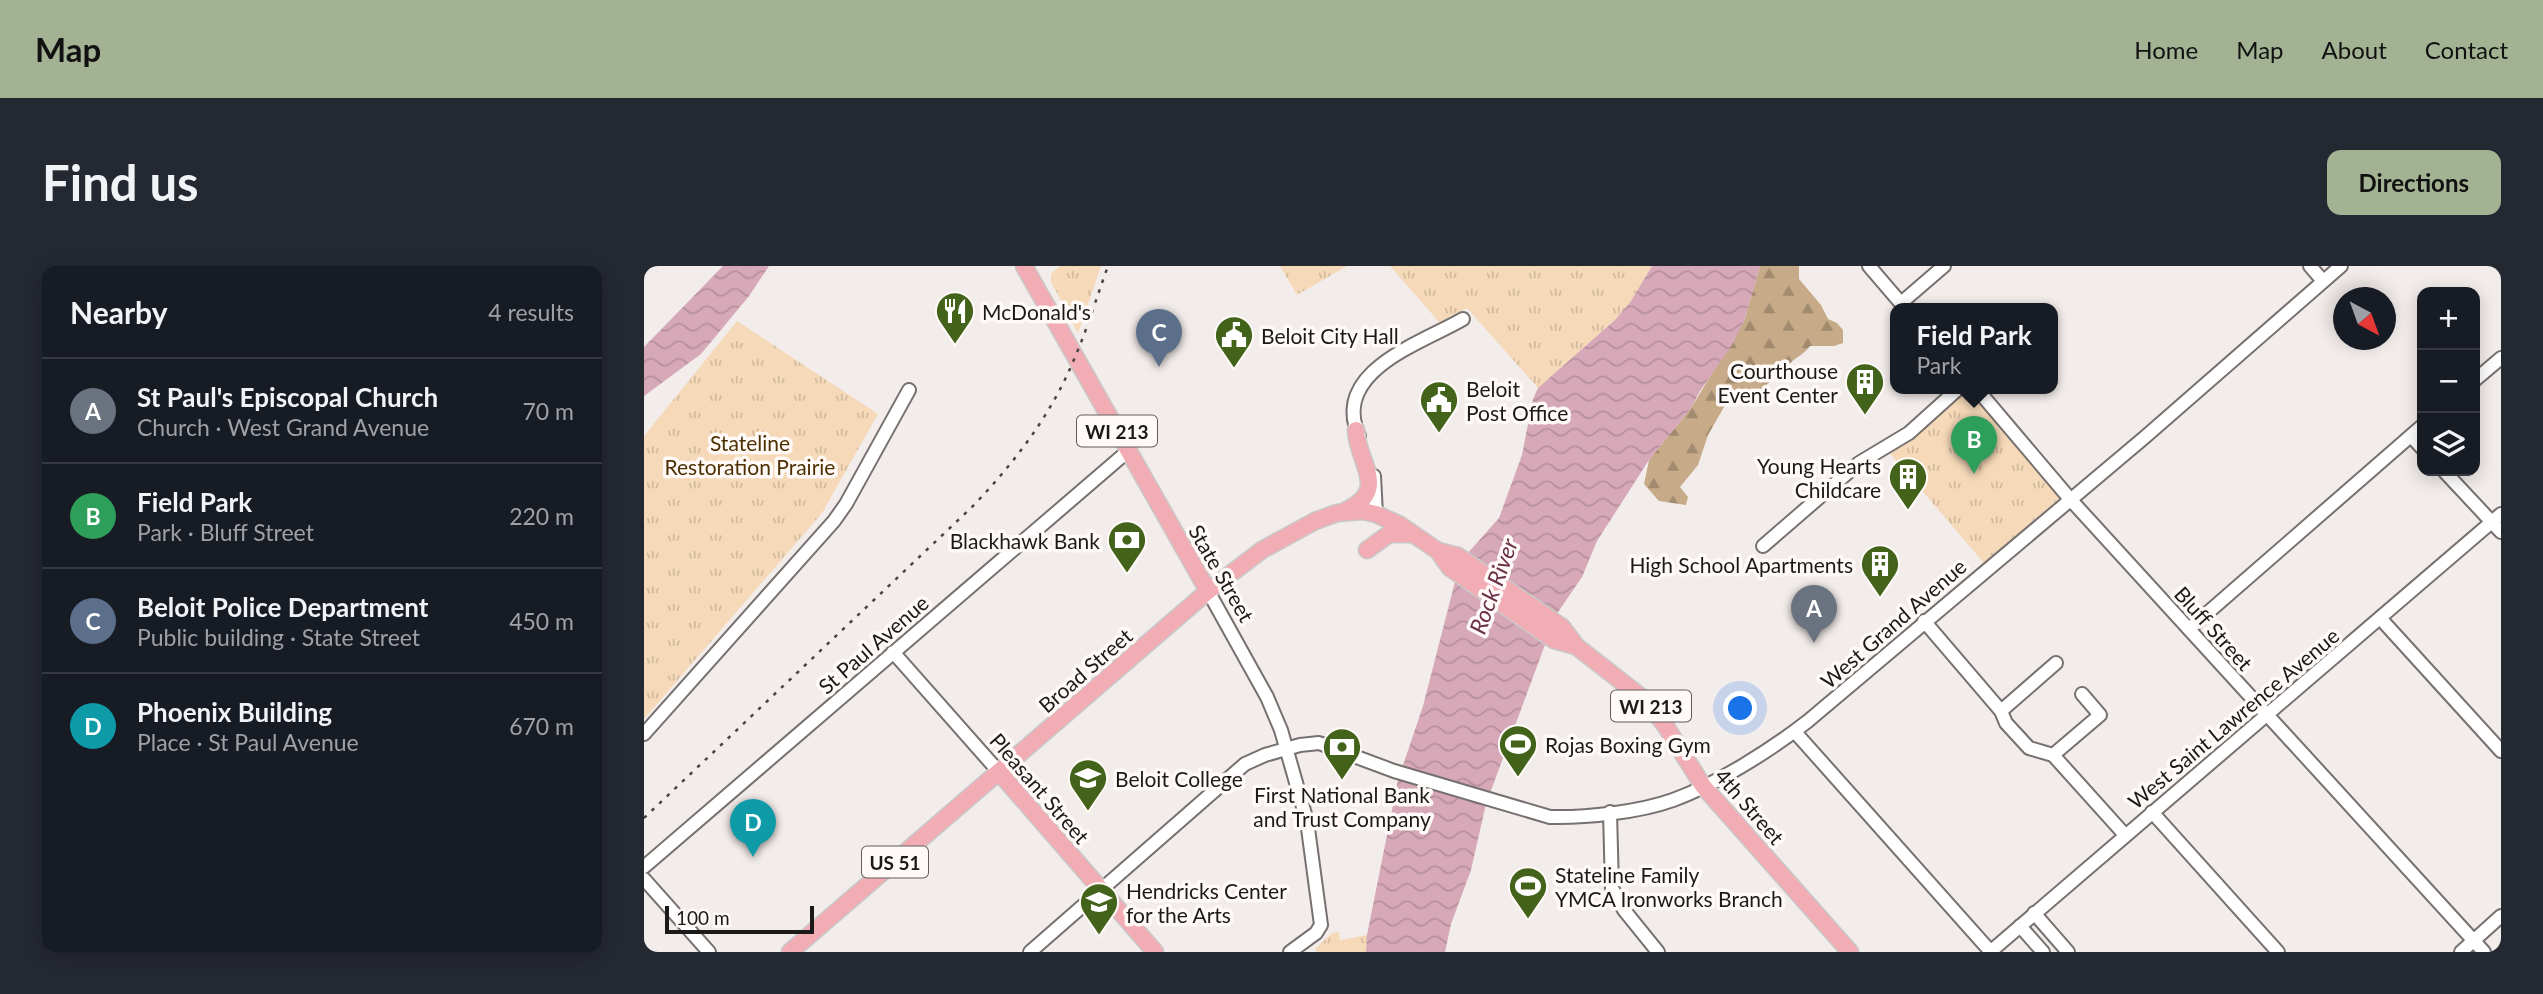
<!DOCTYPE html>
<meta charset="utf-8">
<style>
body{margin:0;font-family:Lato,sans-serif;background:#242831;color:#f1f3f6}
.controls{position:absolute;right:21px;top:21px;display:grid;overflow:hidden;border-radius:14px;box-shadow:0 4px 18px #0003}
.controls button{width:63px;height:63px;display:grid;place-items:center;padding:0;border:0;border-bottom:2px solid #363941;background:#171b24;color:#f1f3f6;font:35px sans-serif}
.compass{position:absolute;left:1689px;top:21px;width:63px;height:63px;border-radius:50%;background:#171b24;box-shadow:0 4px 18px #0003;rotate:139deg}
.scale{position:absolute;left:21px;bottom:18px;width:149px;box-sizing:border-box;padding-left:7px;border:4px solid #1c1a19;border-top:0;font-size:19px;line-height:24px;white-space:nowrap;color:#1c1a19;-webkit-text-stroke:5px #fffaf8;paint-order:stroke}
.you{position:absolute;left:1097px;top:443px;width:24px;height:24px;margin:-18px;border:5px solid #fff;border-radius:50%;background:#1a73e8;box-shadow:0 0 0 10px #1a73e833}
.badge{display:grid;place-items:center;width:46px;height:46px;border-radius:50%;background:#a2b293;color:#fff;font-size:23px;font-weight:700}
.pin{position:absolute;translate:-50% -58px;filter:drop-shadow(0 2px 4px #0008)}
.pin::after{content:'';position:absolute;top:37px;width:24px;height:21px;background:inherit;clip-path:polygon(0 0,100% 0,50% 100%)}
.popup{position:absolute;left:1246px;top:37px;width:168px;height:91px;box-sizing:border-box;display:grid;place-content:center;border-radius:14px;background:#171b24;filter:drop-shadow(0 2px 5px #0005);font-size:23px;white-space:nowrap;color:#9ea1a6}
.popup b{font-size:26px;color:#f1f3f6}
.popup::after{content:'';position:absolute;left:50%;top:100%;margin-left:-14px;border:14px solid transparent;border-top-color:#171b24}
.list{margin:0;padding:0;list-style:none}
h2{display:flex;justify-content:space-between;align-items:center;height:91px;margin:0;padding:0 28px;font-size:30px}
h2 small{font-size:23px;font-weight:400;color:#9ea1a6}
.list li{display:grid;grid-template-columns:46px 1fr auto;gap:21px;align-items:center;box-sizing:border-box;height:105px;padding:0 28px;border-top:2px solid #363941}
.list b{display:block;font-size:26px;white-space:nowrap}
.list p{margin:0;font-size:23px;white-space:nowrap;color:#9ea1a6}
.list em{font-size:23px;font-style:normal;color:#9ea1a6}
.icon{flex:none;width:38px;height:38px;fill:none;stroke:currentColor;stroke-width:2;stroke-linecap:round;stroke-linejoin:round}
.map{position:relative;flex:none;width:1857px;height:686px;overflow:hidden;border-radius:14px}
header{display:flex;align-items:center;gap:42px;box-sizing:border-box;height:98px;padding:0 35px;background:#a2b293;color:#111}
header strong{font-size:33px}
nav{display:flex;gap:38px;margin-inline-start:auto;font-size:24px}
.intro{display:flex;align-items:center;justify-content:space-between;box-sizing:border-box;height:168px;padding:0 42px}
h1{margin:0;font-size:49px}
.button{padding:18px 32px;border-radius:14px;background:#a2b293;color:#111;font-size:24px;font-weight:700}
main{display:flex;gap:42px;padding:0 42px}
aside{flex:1;background:#171b24;border-radius:14px;box-shadow:0 4px 18px #0003}
.map>svg:first-child{display:block}
.grass{fill:url(#grass-tufts)}
.forest{fill:url(#forest-firs)}
.water{fill:url(#water-waves)}
.lines{fill:none;stroke-linecap:round;stroke-linejoin:round}
.minor-casing{stroke:#76706f;stroke-width:16}
.major-casing{stroke:#c9c8c8;stroke-width:19}
.minor{stroke:#fff;stroke-width:12}
.major{stroke:#f2acb4;stroke-width:16}
.rail{stroke:#484544;stroke-width:2.5;stroke-dasharray:3.5 7;stroke-linecap:butt}
.labels{text-anchor:middle;dominant-baseline:central;stroke-width:7;stroke-linejoin:round;paint-order:stroke}
.shield{fill:#fffaf8;stroke:#605d5c;stroke-width:2}
.shield-label{font-size:19px;font-weight:bold;fill:#1c1a19}
.poi-label{font-size:21px;fill:#1c1a19;stroke:#fffaf8;text-anchor:start}
.park-label{font-size:21px;fill:#4e3102;stroke:#fffaf8}
.street-label{font-size:21px;fill:#1c1a19;stroke:#fffaf8}
.water-label{font-size:23px;font-style:italic;fill:#6a3048;stroke:#fffaf8}
</style>
<header>
<strong>Map</strong>
<nav><a>Home</a><a>Map</a><a>About</a><a>Contact</a></nav>
</header>
<div class="intro"><h1>Find us</h1><a class="button">Directions</a></div>
<main>
<aside>
<h2>Nearby<small>4 results</small></h2>
<ul class="list">
<li><span class="badge" style="background:#6b7280">A</span><div><b>St Paul's Episcopal Church</b><p>Church · West Grand Avenue</p></div><em>70 m</em></li>
<li><span class="badge" style="background:#2e9e5b">B</span><div><b>Field Park</b><p>Park · Bluff Street</p></div><em>220 m</em></li>
<li><span class="badge" style="background:#5c6f8a">C</span><div><b>Beloit Police Department</b><p>Public building · State Street</p></div><em>450 m</em></li>
<li><span class="badge" style="background:#0f9aa8">D</span><div><b>Phoenix Building</b><p>Place · St Paul Avenue</p></div><em>670 m</em></li>
</ul>
</aside>
<div class="map">
<svg width="1857" height="686" viewBox="0 0 1857 686">
<defs>
<pattern id="grass-tufts" width="24" height="20" patternUnits="userSpaceOnUse" patternTransform="scale(1.75)"><rect width="24" height="20" fill="#f5d9b8"/><path d="M3 7l-1-3M5 7V3M7 7l1-3M15 17l-1-3M17 17v-4M19 17l1-3" fill="none" stroke="#d1ba9e"/></pattern>
<pattern id="forest-firs" width="22" height="20" patternUnits="userSpaceOnUse" patternTransform="scale(1.75)"><rect width="22" height="20" fill="#c7aa87"/><path d="M5 1l3.5 6h-7zM16 11l3.5 6h-7z" fill="#a18a6e"/></pattern>
<pattern id="water-waves" width="16" height="10" patternUnits="userSpaceOnUse" patternTransform="scale(1.75)"><rect width="16" height="10" fill="#d6a8b8"/><path d="M0 5q4-4 8 0t8 0" fill="none" stroke="#b7909e"/></pattern>
</defs>
<rect width="100%" height="100%" fill="#f2ecea"/>
<g class="grass">
<path d="M416 0H457L434 67 407 16V8Z"/>
<path d="M636 0H703L653 29Z"/>
<path d="M746 0H1008L987 35 972 53 894 122 823 42 795 56Z"/>
<path d="M93 55 234 148 178 247 0 453V170Z"/>
<path d="M1324 122 1417 231 1340 297 1243 184 1263 175Z"/>
<path d="M695 666 696 674 723 669 722 686H673L671 683 688 667Z"/>
</g>
<path class="forest" d="M1116 0H1155V13L1177 39 1184 53 1193 57 1199 64V77L1190 80H1166C1160 88 1153 91 1145 98 1131 111 1118 124 1102 135L1090 133 1080 141 1064 169 1054 199 1036 221 1044 231 1042 239 1015 235 1000 218 1005 194 1047 142 1100 55Z"/>
<g class="water">
<path d="M79 0H125L105 30 57 88 0 130V81Z"/>
<path d="M1008 0H1116L1100 55 1088 79 1056 125 1047 142 1005 194 953 275 938 311 912 349 842 538 827 604 807 658 801 686H722L723 669 754 514 779 440 812 312 823 288 855 252 878 189 889 133 894 122 972 53 987 35Z"/>
</g>
<g class="lines">
<g class="minor-casing">
<g id="minor">
<path d="M1225 0 1261 42"/>
<path d="M1666 0 1679 15"/>
<path d="M1257 37 1300 0"/>
<path d="M1831 114 1857 92"/>
<path d="M1332 122 1426 233 1840 686"/>
<path d="M715 170C686 105 778 77 819 53"/>
<path d="M1767 170 1778 182"/>
<path d="M1800 205 1857 266"/>
<path d="M730 210 732 248"/>
<path d="M1119 280 1215 197 1265 167 1315 122"/>
<path d="M564 325 623 431 637 464 663 555 677 659 672 667 646 686"/>
<path d="M1736 352 1857 485"/>
<path d="M1280 355 1357 445 1362 457 1385 482 1409 489 1481 569"/>
<path d="M1545 363 1778 160"/>
<path d="M249 386 355 506"/>
<path d="M1357 445 1412 397"/>
<path d="M1151 466 1347 686"/>
<path d="M0 468 190 255 202 238 265 124"/>
<path d="M1409 489 1456 449 1438 428"/>
<path d="M966 546 968 622 980 644 1014 686"/>
<path d="M1508 546 1634 686"/>
<path d="M0 601 484 185"/>
<path d="M0 613 65 686"/>
<path d="M1390 647 1424 686"/>
<path d="M1376 660 1399 686"/>
<path d="M386 686 601 498 621 489 656 479 675 477 750 505 906 551C941 552 996 546 1029 534 1073 518 1127 484 1164 455L1501 171 1697 0"/>
<path d="M1346 686 1857 248"/>
<path d="M1817 686 1857 650"/>
</g>
</g>
<g class="major-casing">
<g id="major">
<path d="M380 0 564 325"/>
<path d="M701 245C747 224 713 197 712 164"/>
<path d="M723 284 745 268H768"/>
<path d="M794 285 814 290 918 361 932 380 1001 434 1021 459 1059 520 1206 686"/>
<path d="M355 506 511 686"/>
<path d="M146 686 564 325 618 284 671 255 693 247 719 245 732 248 756 259 794 285 806 302 910 374 932 380"/>
</g>
</g>
<use href="#minor" class="minor"/>
<use href="#major" class="major"/>
<path class="rail" d="M0 552 329 240C371 196 408 148 431 91 444 61 453 30 464 0"/>
</g>
<defs>
<g id="restaurant-pin" transform="scale(2.0125)"><path d="M0 17L-7.5 6A9.5 9.5 0 1 1 7.5 6Z" fill="#426319" stroke="#fffaf8"/><path d="M-5-6h1v4h1v-4h1v4h1v-4h1v5L-1.5 .5V6h-2V.5L-5-1ZM5-6V6H3V1.5H1.5Q1.5-4 5-6Z" fill="#fff"/></g>
<g id="civic-pin" transform="scale(2.0125)"><path d="M0 17L-7.5 6A9.5 9.5 0 1 1 7.5 6Z" fill="#426319" stroke="#fffaf8"/><path d="M-.6-6.5H3V-4.5H.6V-3L4-1V1h2V6H-6V1h2V-1L-.6-3ZM-1.2 2.5V6h2.4V2.5Z" fill="#fff"/></g>
<g id="building-pin" transform="scale(2.0125)"><path d="M0 17L-7.5 6A9.5 9.5 0 1 1 7.5 6Z" fill="#426319" stroke="#fffaf8"/><path d="M-4-6H4V6H1V3H-1V6H-4ZM-2.5-4.3h1.7v1.8h-1.7ZM.8-4.3h1.7v1.8H.8ZM-2.5-1h1.7V.8h-1.7ZM.8-1h1.7V.8H.8Z" fill="#fff"/></g>
<g id="bank-pin" transform="scale(2.0125)"><path d="M0 17L-7.5 6A9.5 9.5 0 1 1 7.5 6Z" fill="#426319" stroke="#fffaf8"/><path d="M-6-4H6V4H-6ZM0-2.3a2.3 2.3 0 1 0 0 4.6a2.3 2.3 0 1 0 0-4.6Z" fill="#fff"/></g>
<g id="stadium-pin" transform="scale(2.0125)"><path d="M0 17L-7.5 6A9.5 9.5 0 1 1 7.5 6Z" fill="#426319" stroke="#fffaf8"/><path d="M0-5a6.5 5 0 1 0 0 10a6.5 5 0 1 0 0-10ZM-3.5-1.8h7v3.6h-7Z" fill="#fff"/></g>
<g id="university-pin" transform="scale(2.0125)"><path d="M0 17L-7.5 6A9.5 9.5 0 1 1 7.5 6Z" fill="#426319" stroke="#fffaf8"/><path d="M0-5L7-2L0 1L-7-2ZM-4 1L0 2.5L4 1V4Q0 6-4 4Z" fill="#fff"/></g>
</defs>
<g fill-rule="evenodd">
<use href="#restaurant-pin" x="311" y="45"/>
<use href="#civic-pin" x="590" y="69"/>
<use href="#building-pin" x="1221" y="116"/>
<use href="#civic-pin" x="795" y="134"/>
<use href="#building-pin" x="1264" y="211"/>
<use href="#bank-pin" x="483" y="274"/>
<use href="#building-pin" x="1236" y="298"/>
<use href="#stadium-pin" x="874" y="478"/>
<use href="#bank-pin" x="698" y="481"/>
<use href="#university-pin" x="444" y="512"/>
<use href="#stadium-pin" x="884" y="620"/>
<use href="#university-pin" x="455" y="636"/>
</g>
<g class="labels">
<g class="shield">
<rect x="433" y="149.5" width="80" height="31" rx="5"/>
<rect x="967" y="424.5" width="80" height="31" rx="5"/>
<rect x="218" y="580.5" width="66" height="31" rx="5"/>
</g>
<g class="shield-label">
<text x="473" y="165">WI 213</text>
<text x="1007" y="440">WI 213</text>
<text x="251" y="596">US 51</text>
</g>
<g class="poi-label">
<text x="338" y="45">McDonald's</text>
<text x="617" y="69">Beloit City Hall</text>
<text x="1194" y="104" text-anchor="end">Courthouse<tspan x="1194" dy="24">Event Center</tspan></text>
<text x="822" y="122">Beloit<tspan x="822" dy="24">Post Office</tspan></text>
<text x="1237" y="199" text-anchor="end">Young Hearts<tspan x="1237" dy="24">Childcare</tspan></text>
<text x="456" y="274" text-anchor="end">Blackhawk Bank</text>
<text x="1209" y="298" text-anchor="end">High School Apartments</text>
<text x="901" y="478">Rojas Boxing Gym</text>
<text x="471" y="512">Beloit College</text>
<text x="698" y="528" text-anchor="middle">First National Bank<tspan x="698" dy="24">and Trust Company</tspan></text>
<text x="911" y="608">Stateline Family<tspan x="911" dy="24">YMCA Ironworks Branch</tspan></text>
<text x="482" y="624">Hendricks Center<tspan x="482" dy="24">for the Arts</tspan></text>
</g>
<g class="park-label">
<text x="106" y="176">Stateline<tspan x="106" dy="24">Restoration Prairie</tspan></text>
</g>
<g class="street-label">
<text transform="translate(578 307) rotate(60)">State Street</text>
<text transform="translate(1249 357) rotate(-41)">West Grand Avenue</text>
<text transform="translate(1570 362) rotate(48)">Bluff Street</text>
<text transform="translate(229 378) rotate(-41)">St Paul Avenue</text>
<text transform="translate(441 404) rotate(-41)">Broad Street</text>
<text transform="translate(1589 452) rotate(-40)">West Saint Lawrence Avenue</text>
<text transform="translate(396 522) rotate(49)">Pleasant Street</text>
<text transform="translate(1106 540) rotate(49)">4th Street</text>
</g>
<g class="water-label">
<text transform="translate(849 320) rotate(-70)">Rock River</text>
</g>
</g>
</svg>
<div class="controls">
<button>+</button>
<button>−</button>
<button><svg class="icon" aria-label="layers" viewBox="0 0 24 24"><path d="M12 4l9 5-9 5-9-5zM3 14l9 5 9-5"/></svg></button>
</div>
<svg class="compass" viewBox="-18 -18 36 36"><path d="M0-13l5 13h-10z" fill="#e53935"/><path d="M0 13l5-13h-10z" fill="#9ea1a6"/></svg>
<div class="scale">100 m</div>
<div class="you"></div>
<div class="pin badge" style="left:1170px;top:377px;background:#6b7280">A</div>
<div class="pin badge" style="left:1330px;top:208px;background:#2e9e5b">B</div>
<div class="popup"><b>Field Park</b>Park</div>
<div class="pin badge" style="left:515px;top:101px;background:#5c6f8a">C</div>
<div class="pin badge" style="left:109px;top:591px;background:#0f9aa8">D</div>
</div>
</main>
